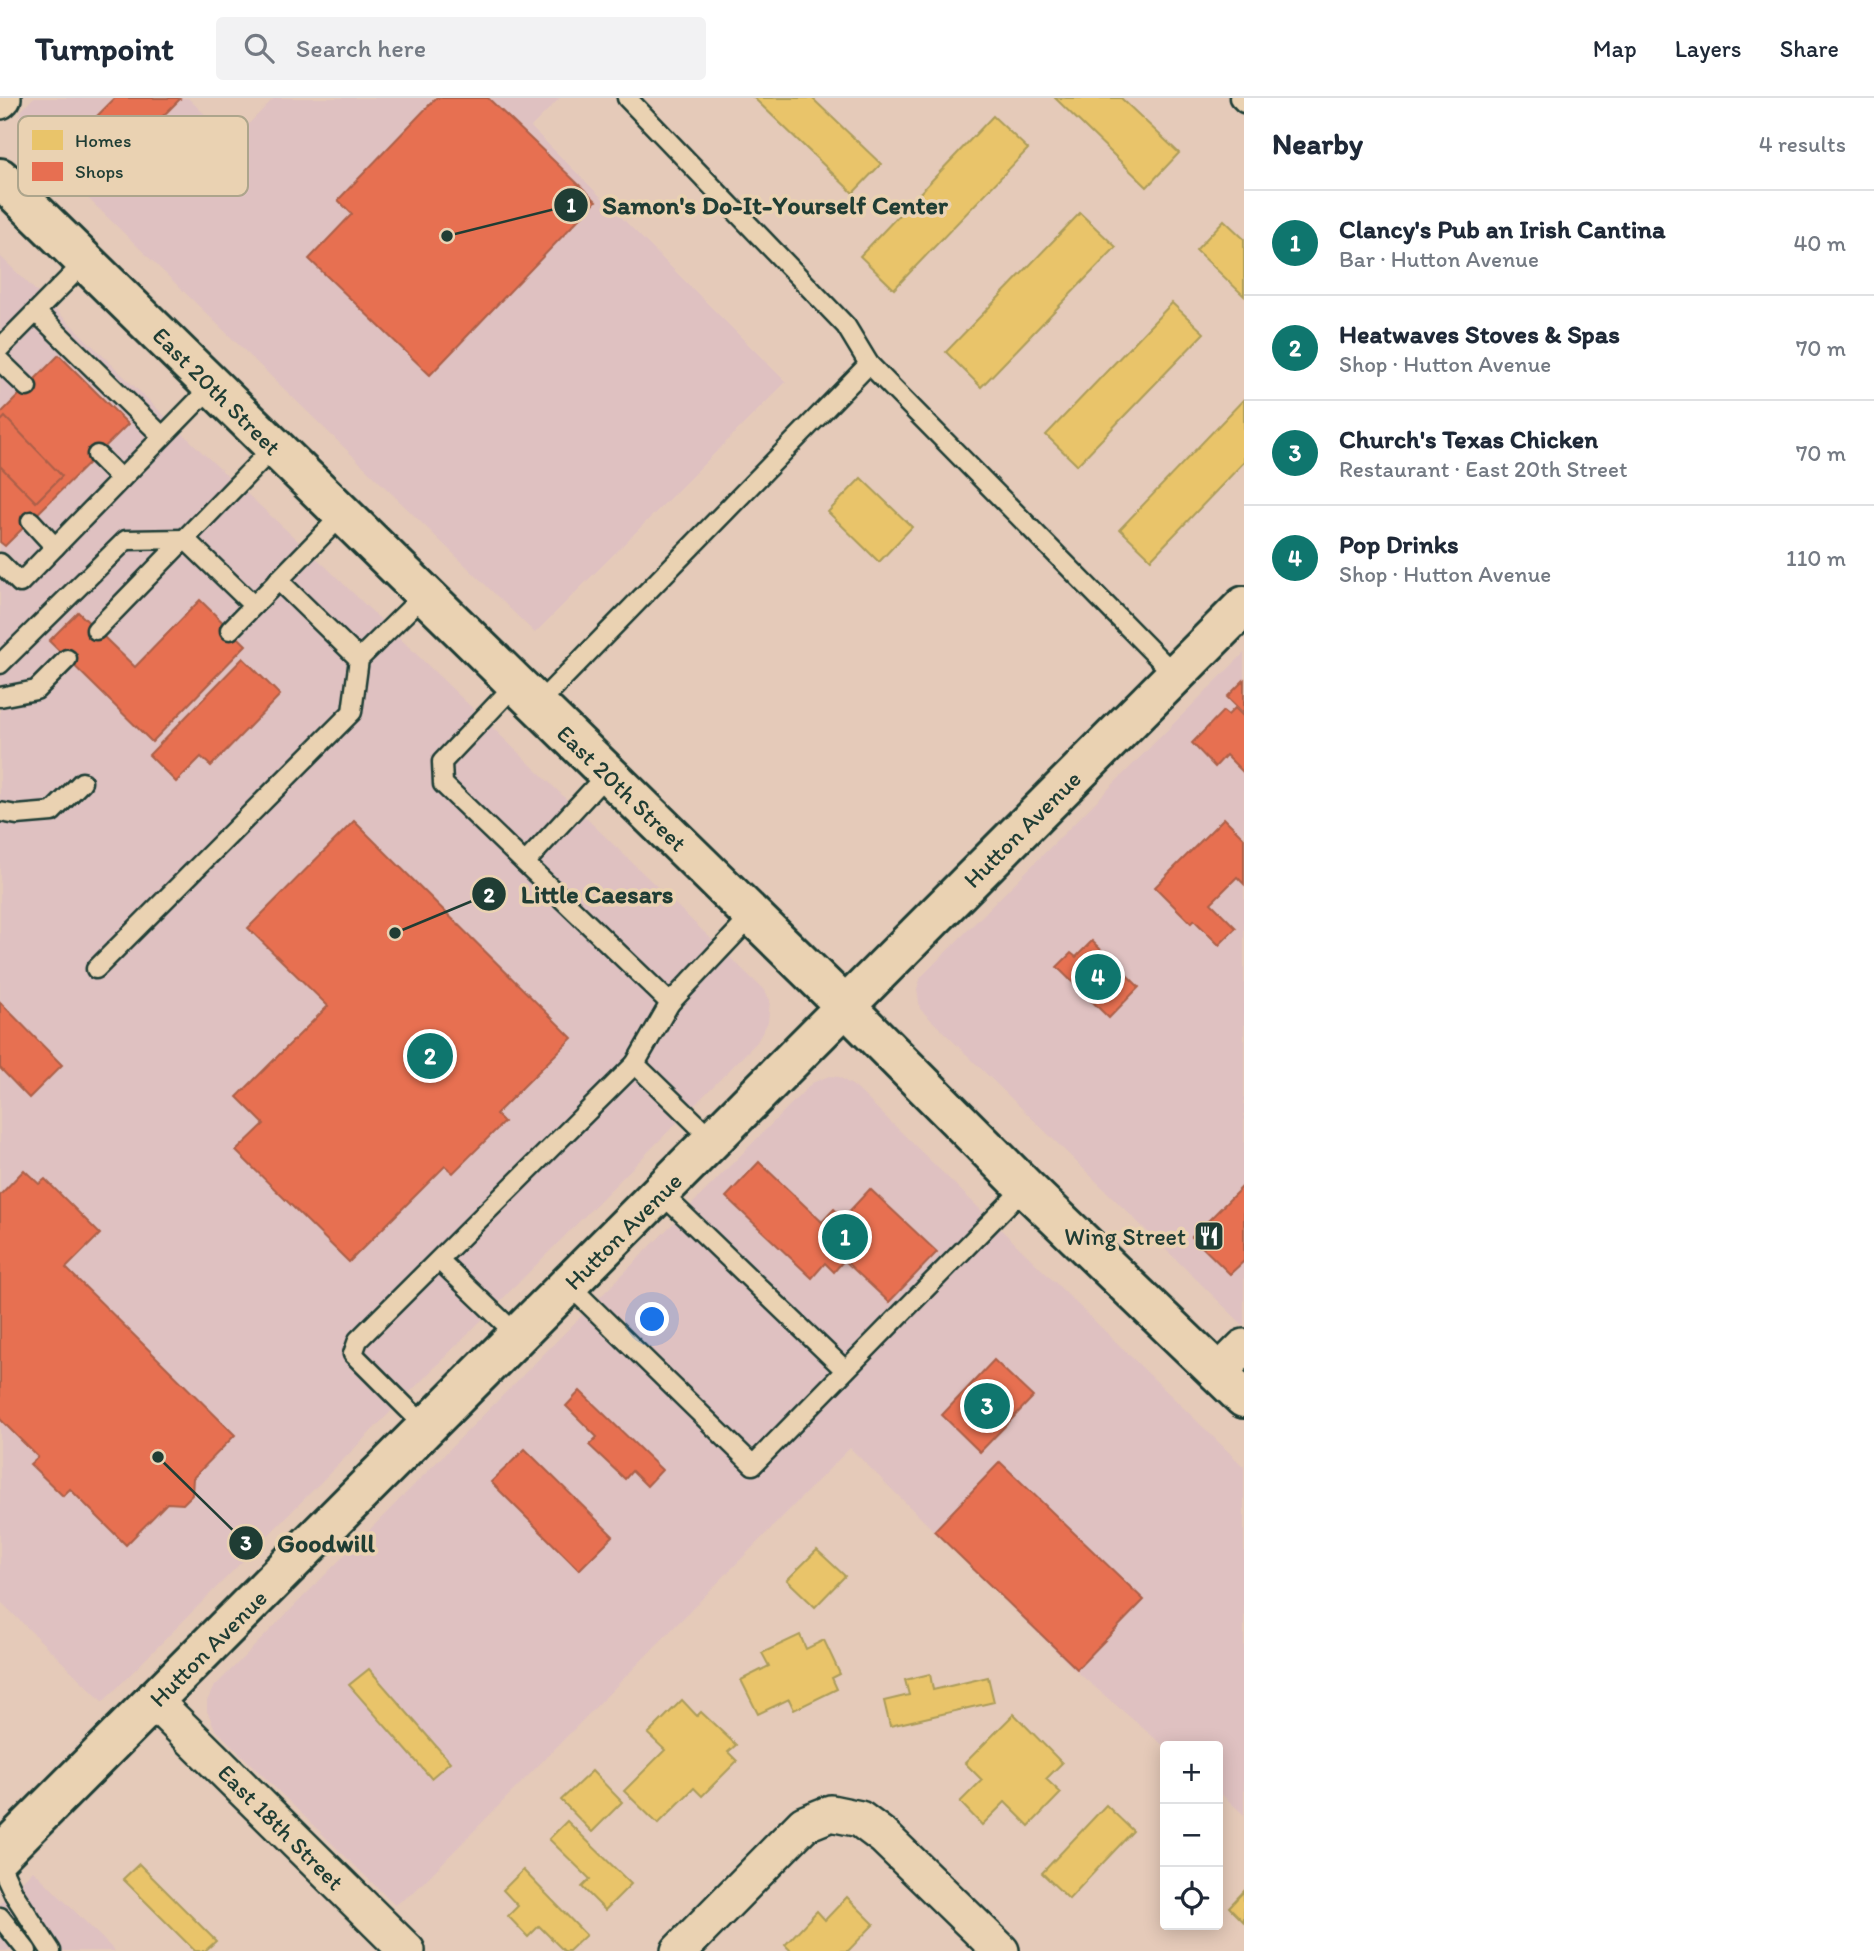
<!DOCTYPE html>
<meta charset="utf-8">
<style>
body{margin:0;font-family:Itim,sans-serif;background:#f2f2f3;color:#1f2937}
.controls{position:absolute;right:21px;bottom:21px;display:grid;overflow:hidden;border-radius:7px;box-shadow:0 4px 18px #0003}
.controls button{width:63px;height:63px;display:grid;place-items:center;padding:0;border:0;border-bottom:2px solid #e0e1e3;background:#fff;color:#1f2937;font:35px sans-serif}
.you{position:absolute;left:653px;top:1222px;width:24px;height:24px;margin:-18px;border:5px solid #fff;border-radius:50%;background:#1a73e8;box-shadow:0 0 0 10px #1a73e833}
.badge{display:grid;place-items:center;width:46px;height:46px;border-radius:50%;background:#0f766e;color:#fff;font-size:23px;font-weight:700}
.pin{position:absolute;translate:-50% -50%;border:4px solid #fff;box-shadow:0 2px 7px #0006}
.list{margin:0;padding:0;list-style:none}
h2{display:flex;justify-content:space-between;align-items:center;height:91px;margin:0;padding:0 28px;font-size:30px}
h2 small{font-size:23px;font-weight:400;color:#747a83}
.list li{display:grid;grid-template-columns:46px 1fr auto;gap:21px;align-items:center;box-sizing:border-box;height:105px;padding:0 28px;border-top:2px solid #e0e1e3}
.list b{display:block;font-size:26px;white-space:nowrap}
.list p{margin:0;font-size:23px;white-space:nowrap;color:#747a83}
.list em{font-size:23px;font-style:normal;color:#747a83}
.icon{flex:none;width:38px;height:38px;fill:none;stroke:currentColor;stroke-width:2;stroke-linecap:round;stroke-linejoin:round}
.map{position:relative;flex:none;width:1244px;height:1853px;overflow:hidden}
header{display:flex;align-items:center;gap:42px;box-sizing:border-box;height:98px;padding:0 35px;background:#fff;border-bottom:2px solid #e0e1e3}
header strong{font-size:33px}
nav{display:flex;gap:38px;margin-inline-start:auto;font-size:24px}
.search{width:490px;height:63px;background:#f2f2f3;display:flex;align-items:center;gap:18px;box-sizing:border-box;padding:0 24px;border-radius:7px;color:#747a83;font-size:26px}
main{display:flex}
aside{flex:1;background:#fff}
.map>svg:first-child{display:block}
.built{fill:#dfc1c1}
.homes{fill:#e9c46a;stroke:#ac9c5a;stroke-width:2}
.shops{fill:#e76f51;stroke:#ab6048;stroke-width:2}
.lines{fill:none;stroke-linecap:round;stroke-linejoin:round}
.service-casing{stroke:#1f3d34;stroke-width:23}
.minor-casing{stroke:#1f3d34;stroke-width:40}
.secondary-casing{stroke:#1f3d34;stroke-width:44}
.service{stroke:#ead2b2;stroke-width:18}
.minor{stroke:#ead2b2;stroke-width:35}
.secondary{stroke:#ead2b2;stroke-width:38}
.labels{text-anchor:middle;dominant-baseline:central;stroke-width:7;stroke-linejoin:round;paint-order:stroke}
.street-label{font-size:24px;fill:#1f3d34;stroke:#ead2b2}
.poi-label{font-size:24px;fill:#1f3d34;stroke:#ead2b2;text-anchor:end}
.key{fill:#ead2b2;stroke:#ada58c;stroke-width:2}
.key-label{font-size:19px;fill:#1f3d34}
.leader{fill:none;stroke:#1f3d34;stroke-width:2.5}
.callout-dot{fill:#1f3d34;stroke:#ead2b2;stroke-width:2.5}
.mark-label{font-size:21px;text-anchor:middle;font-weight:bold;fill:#fff}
.callout-label{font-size:26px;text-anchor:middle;font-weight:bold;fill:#1f3d34;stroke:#ead2b2;stroke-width:7;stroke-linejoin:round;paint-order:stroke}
</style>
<header>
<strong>Turnpoint</strong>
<div class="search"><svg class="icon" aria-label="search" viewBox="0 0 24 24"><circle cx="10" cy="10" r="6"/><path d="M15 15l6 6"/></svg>Search here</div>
<nav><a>Map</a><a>Layers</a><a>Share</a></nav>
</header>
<main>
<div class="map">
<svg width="1244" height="1853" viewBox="0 0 1244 1853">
<rect width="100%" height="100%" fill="#e5cab9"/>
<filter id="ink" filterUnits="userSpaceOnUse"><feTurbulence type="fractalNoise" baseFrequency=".0143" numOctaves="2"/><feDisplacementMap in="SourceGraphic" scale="14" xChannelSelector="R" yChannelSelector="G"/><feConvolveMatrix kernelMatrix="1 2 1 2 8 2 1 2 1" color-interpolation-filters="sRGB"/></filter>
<g filter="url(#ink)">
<g class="built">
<path d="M33 0H188L232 43 274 0H560L531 29 786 284 535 535 23 37 19 21 22 12Z"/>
<path d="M0 158 205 357 323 466 467 605 764 892 770 902 768 924 757 944 103 1604 0 1503Z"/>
<path d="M1244 555V1228L920 911 917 891 921 879Z"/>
<path d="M829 978 839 979 855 989 1244 1369V1717L1218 1693V1648L1165 1649 1076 1573 850 1350 414 1794 395 1807 215 1631 207 1613V1603L213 1590 812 985Z"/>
<path d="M33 1772 115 1853H0V1805Z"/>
</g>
<g class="homes">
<path d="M754 0H812L881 66 853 95Z"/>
<path d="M1055 0H1121L1179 55 1147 89Z"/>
<path d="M993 18 1028 51 894 191 860 158Z"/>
<path d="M1080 115 1116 149 981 289 946 254Z"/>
<path d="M1224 122 1244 141V198L1196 152Z"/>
<path d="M1172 205 1204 235 1077 367 1046 337Z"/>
<path d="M1244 301V364L1151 461 1120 431Z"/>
<path d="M861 380 912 429 879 464 828 414Z"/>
<path d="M817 1452 845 1478 815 1509 787 1482Z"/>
<path d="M800 1537 806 1551 824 1542 840 1576 832 1580 837 1591 794 1612 789 1601 758 1616 741 1582 769 1568 762 1555Z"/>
<path d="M369 1571 450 1664 431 1680 349 1587Z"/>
<path d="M930 1576 933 1592 988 1579 994 1604 890 1628 884 1603 909 1597 905 1582Z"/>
<path d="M682 1602 697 1618 701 1614 736 1647 728 1654 737 1663 702 1698 694 1690 658 1726 624 1693 665 1652 648 1636Z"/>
<path d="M1014 1616 1062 1665 1046 1681 1061 1695 1029 1728 1005 1704 982 1727 960 1704 982 1682 965 1665Z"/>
<path d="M592 1673 622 1704 592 1734 561 1702Z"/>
<path d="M1106 1707 1133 1733 1069 1801 1042 1775Z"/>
<path d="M567 1723 631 1786 605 1812 582 1789 590 1781 549 1741Z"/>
<path d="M139 1766 216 1843 205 1853H195L123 1781Z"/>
<path d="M523 1772 586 1837 569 1853H564L539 1828 528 1839 508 1818 518 1808 503 1792Z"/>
<path d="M1244 1793V1824L1229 1809Z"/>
<path d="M847 1799 874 1826 848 1853H791L785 1847 817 1813 825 1822Z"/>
</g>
<g class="shops">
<path d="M115 0H178L180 1 124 57 91 24Z"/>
<path d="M436 0H488L596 103 430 277 309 161 352 116 338 102Z"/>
<path d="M59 257 128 326 5 448 0 444V316Z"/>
<path d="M5 319 62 378 36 404 0 368V324Z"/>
<path d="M200 502 246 547 152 644 49 543 78 514 135 569Z"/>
<path d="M243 560 280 597 211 668 201 659 176 684 149 657Z"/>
<path d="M1244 582V616L1227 599Z"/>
<path d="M1235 610 1244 619V675L1226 657 1215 669 1192 645 1223 613 1228 617Z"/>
<path d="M1224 720 1244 740V786L1237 779 1211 805 1236 830 1219 847 1194 822 1191 825 1155 789Z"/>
<path d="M354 723 572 940 496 1016 504 1024 453 1075 445 1068 349 1164 236 1053 264 1026 237 999 328 908 248 830Z"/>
<path d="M1092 843 1139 889 1109 920 1057 869 1071 855 1076 859Z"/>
<path d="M0 904 62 967 29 1000 0 970Z"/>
<path d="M759 1064 822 1124 834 1111 843 1120 870 1091 937 1154 889 1204 844 1162 834 1174 825 1165 812 1180 726 1099Z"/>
<path d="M24 1072 39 1086 45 1081 100 1136 66 1170 235 1337 193 1380 192 1397 183 1406 167 1405 126 1447 70 1391 63 1398 30 1366 38 1359 0 1321V1097Z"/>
<path d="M1244 1087V1163L1230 1176 1192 1139Z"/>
<path d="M994 1262 1033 1299 980 1354 942 1317Z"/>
<path d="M580 1293 662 1372 647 1388 632 1373 625 1381 589 1347 597 1339 566 1308Z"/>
<path d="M525 1351 613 1438 579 1472 491 1384Z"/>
<path d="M1000 1364 1144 1502 1077 1571 934 1433Z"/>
</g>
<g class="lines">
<g class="service-casing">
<g id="service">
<path d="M627 0 846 228 869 266 1175 577"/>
<path d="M1239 0 1244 5"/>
<path d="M36 214 162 338"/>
<path d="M0 250 85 164"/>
<path d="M0 263 27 289"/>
<path d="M97 357 121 381"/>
<path d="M31 423 55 449"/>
<path d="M0 465 20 485 212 288"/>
<path d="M278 482 359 561"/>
<path d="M96 532 274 349"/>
<path d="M230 532 342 417"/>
<path d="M0 566 126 442 185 441 253 507"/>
<path d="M516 586 442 664 443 686 670 905 752 818"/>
<path d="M0 599 36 592 67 561"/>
<path d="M537 607 869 266"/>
<path d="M0 714 17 717 52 714 82 684"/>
<path d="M525 765 607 676"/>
<path d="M96 871 352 614 359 561 424 497"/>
<path d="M635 966 670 905"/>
<path d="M661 1095 845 1272"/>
<path d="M439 1162 518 1238"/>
<path d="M569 1187 753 1367 1025 1089"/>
<path d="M427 1330 353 1256 358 1242 635 966 713 1042"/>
<path d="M0 1766 14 1796 51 1853"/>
<path d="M0 1819 27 1853"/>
</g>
</g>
<g class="minor-casing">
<g id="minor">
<path d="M0 3 3 0"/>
<path d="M1218 1275 1244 1249"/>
<path d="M155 1604 407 1853"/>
<path d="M679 1853 804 1726 831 1715 860 1721 884 1739 1001 1853"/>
</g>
</g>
<g class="secondary-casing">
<g id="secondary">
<path d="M0 80 845 908 1025 1089 1244 1300"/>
<path d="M0 1757 1244 508"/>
</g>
</g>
<use href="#service" class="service"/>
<use href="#minor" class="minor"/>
<use href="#secondary" class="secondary"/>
</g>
</g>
<defs>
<g id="restaurant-square" transform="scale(1.575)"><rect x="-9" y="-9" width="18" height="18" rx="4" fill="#1f3d34" stroke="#ead2b2"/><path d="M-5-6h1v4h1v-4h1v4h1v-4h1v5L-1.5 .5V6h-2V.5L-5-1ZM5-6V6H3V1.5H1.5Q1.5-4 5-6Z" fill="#fff"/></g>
</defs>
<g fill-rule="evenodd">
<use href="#restaurant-square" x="1209" y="1138"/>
</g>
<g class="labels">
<g class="street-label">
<text transform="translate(217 293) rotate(45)">East 20th Street</text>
<text transform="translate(622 690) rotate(44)">East 20th Street</text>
<text transform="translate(1022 731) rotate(-45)">Hutton Avenue</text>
<text transform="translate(623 1133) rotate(-45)">Hutton Avenue</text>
<text transform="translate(208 1550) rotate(-45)">Hutton Avenue</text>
<text transform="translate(281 1729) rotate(45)">East 18th Street</text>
</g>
<g class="poi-label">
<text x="1186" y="1138">Wing Street</text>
</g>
</g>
<rect x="18" y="18" width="230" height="80" rx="10" class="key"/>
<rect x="32" y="32" width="31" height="20" fill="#e9c46a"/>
<rect x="32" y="64" width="31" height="19" fill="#e76f51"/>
<g class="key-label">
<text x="75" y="49">Homes</text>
<text x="75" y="80">Shops</text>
</g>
<path class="leader" d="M447 138L571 107M395 835L489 796M158 1359L246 1445"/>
<g class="callout-dot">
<circle cx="447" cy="138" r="7"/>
<circle cx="395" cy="835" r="7"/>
<circle cx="158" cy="1359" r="7"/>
<circle cx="571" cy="107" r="18"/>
<circle cx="489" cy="796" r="18"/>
<circle cx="246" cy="1445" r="18"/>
</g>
<g class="mark-label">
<text x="571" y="114">1</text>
<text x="489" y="804">2</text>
<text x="246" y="1452">3</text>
</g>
<g class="callout-label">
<text x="775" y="116">Samon's Do-It-Yourself Center</text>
<text x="597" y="805">Little Caesars</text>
<text x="326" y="1454">Goodwill</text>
</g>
</svg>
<div class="controls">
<button>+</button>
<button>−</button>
<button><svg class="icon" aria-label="locate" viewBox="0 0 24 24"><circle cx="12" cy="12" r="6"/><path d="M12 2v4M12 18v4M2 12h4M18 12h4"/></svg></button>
</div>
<div class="you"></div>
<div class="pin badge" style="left:845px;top:1139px">1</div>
<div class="pin badge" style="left:430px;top:958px">2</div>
<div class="pin badge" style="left:987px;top:1308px">3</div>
<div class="pin badge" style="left:1098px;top:879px">4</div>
</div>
<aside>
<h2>Nearby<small>4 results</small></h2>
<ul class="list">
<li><span class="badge">1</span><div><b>Clancy's Pub an Irish Cantina</b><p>Bar · Hutton Avenue</p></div><em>40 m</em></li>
<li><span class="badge">2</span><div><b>Heatwaves Stoves &amp; Spas</b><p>Shop · Hutton Avenue</p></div><em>70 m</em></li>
<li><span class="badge">3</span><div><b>Church's Texas Chicken</b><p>Restaurant · East 20th Street</p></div><em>70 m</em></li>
<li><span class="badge">4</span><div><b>Pop Drinks</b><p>Shop · Hutton Avenue</p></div><em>110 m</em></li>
</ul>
</aside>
</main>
